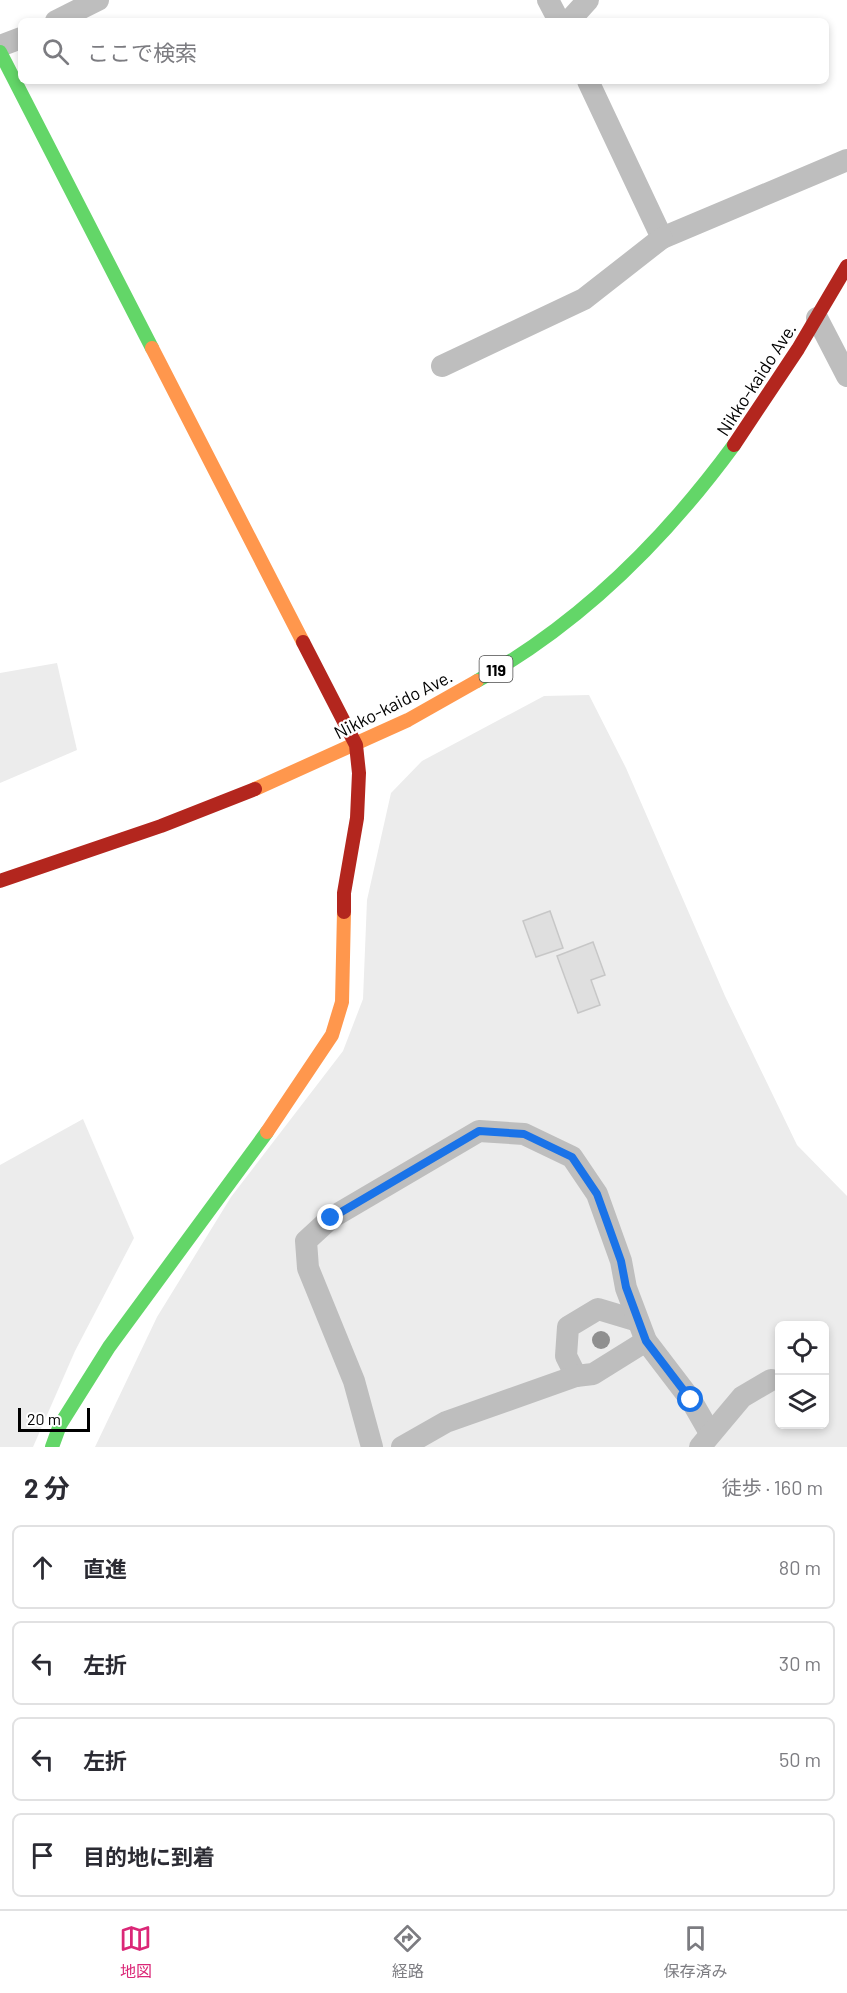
<!DOCTYPE html>
<html lang="ja">
<meta charset="utf-8">
<style>
body{margin:0;font-family:Barlow,"Noto Sans JP",sans-serif;background:#f2f2f3;color:#2b2b33}
.controls{position:absolute;right:18px;bottom:18px;display:grid;overflow:hidden;border-radius:9px;box-shadow:0 3px 9px #0003}
.controls button{width:54px;height:54px;display:grid;place-items:center;padding:0;border:0;border-bottom:2px solid #e1e1e2;background:#fff;color:#2b2b33;font:30px sans-serif}
.scale{position:absolute;left:18px;bottom:15px;width:72px;box-sizing:border-box;padding-left:6px;border:3px solid #000;border-top:0;font-size:16px;line-height:21px;white-space:nowrap;color:#000;-webkit-text-stroke:4px #fff;paint-order:stroke}
.stop{position:absolute;width:18px;height:18px;margin:-14px;border:4px solid #1a73e8;border-radius:50%;background:#fff}
.stop.end{background:#1a73e8;border-color:#fff;box-shadow:0 2px 6px #0008}
.list{margin:0;padding:0;list-style:none}
h2{display:flex;justify-content:space-between;align-items:center;height:78px;margin:0;padding:0 24px;font-size:26px}
h2 small{font-size:20px;font-weight:400;color:#7c7c81}
.list li{display:grid;grid-template-columns:39px 1fr auto;gap:18px;align-items:center;box-sizing:border-box;height:84px;margin:0 12px 12px;padding:0 12px;border:2px solid #e1e1e2;border-radius:9px}
.list b{display:block;font-size:22px;white-space:nowrap}
.list em{font-size:20px;font-style:normal;color:#7c7c81}
.icon{flex:none;width:33px;height:33px;fill:none;stroke:currentColor;stroke-width:2;stroke-linecap:round;stroke-linejoin:round}
.map{position:relative;flex:none;width:847px;height:1447px;overflow:hidden}
.search{position:absolute;background:#fff;box-shadow:0 3px 9px #0003;left:18px;right:18px;top:18px;height:66px;display:flex;align-items:center;gap:15px;box-sizing:border-box;padding:0 21px;border-radius:9px;color:#7c7c81;font-size:22px}
.sheet{height:462px;background:#fff}
nav{display:flex;justify-content:space-around;align-items:center;box-sizing:border-box;height:84px;border-top:2px solid #e1e1e2;background:#fff;font-size:16px;color:#7c7c81}
nav a{display:grid;justify-items:center;gap:3px}
nav .on{color:#db2777}
.map>svg:first-child{display:block}
.green{fill:#ececec;fill-rule:evenodd}
.building{fill:#dfdfdf;stroke:#c7c7c7;stroke-width:1.5}
.lines{fill:none;stroke-linecap:round;stroke-linejoin:round}
.street{stroke:#bebebe;stroke-width:22}
.fast{stroke:#63d668;stroke-width:14}
.slow{stroke:#ff974d;stroke-width:14}
.jam{stroke:#b3261e;stroke-width:14}
.tree{fill:#8f8f8f}
.route{stroke:#1a73e8;stroke-width:8}
.labels{text-anchor:middle;dominant-baseline:central;stroke-width:4.5;stroke-linejoin:round;paint-order:stroke}
.shield{fill:#fff;stroke:#4c4c4c;stroke-width:1.5}
.shield-label{font-size:16px;font-weight:bold;fill:#000}
.street-label{font-size:18px;fill:#000;stroke:#fff}
</style>
<div class="map">
<svg width="847" height="1447" viewBox="0 0 847 1447">
<rect width="100%" height="100%" fill="#fff"/>
<g class="green">
<path d="M57 663 77 750 0 783V673Z"/>
<path d="M589 695 626 768 725 996 797 1145 847 1196V1447H95L157 1317 231 1197 343 1051 363 999 367 900 391 793 422 761 544 696ZM780 1326H824V1424H780Z"/>
<path d="M83 1119 134 1238 75 1351 33 1447H0V1165Z"/>
</g>
<g class="building">
<path d="M550 911 563 948 536 957 523 921Z"/>
<path d="M593 942 605 975 591 980 600 1005 578 1013 557 956Z"/>
</g>
<g class="lines">
<g class="street">
<path d="M548 0 559 21"/>
<path d="M56 21 98 0"/>
<path d="M569 21 588 0"/>
<path d="M0 46 21 38"/>
<path d="M588 81 662 238 847 160"/>
<path d="M817 318 847 376"/>
<path d="M442 366 584 299 662 238"/>
<path d="M576 1376 566 1356 568 1327 598 1309 638 1321"/>
<path d="M372 1447 354 1381 308 1268 306 1241 331 1218 479 1131 524 1134 572 1157 597 1194 621 1261 626 1288 646 1341 691 1400 710 1433"/>
<path d="M402 1447 446 1422 576 1376 593 1374 646 1341"/>
<path d="M700 1447 742 1397 771 1380"/>
</g>
<g class="fast">
<path d="M0 52 152 348"/>
<path d="M477 681C580 624 665 539 734 445"/>
<path d="M52 1447 60 1425 109 1347 267 1132"/>
</g>
<g class="slow">
<path d="M152 348 303 642"/>
<path d="M255 789 408 720 477 681"/>
<path d="M267 1132 332 1035 342 1002 344 912"/>
</g>
<g class="jam">
<path d="M734 445 798 349 847 266"/>
<path d="M303 642 356 745 359 773 357 818 344 893V912"/>
<path d="M0 881 161 826 255 789"/>
</g>
</g>
<circle class="tree" cx="601" cy="1340" r="9"/>
<g class="lines">
<path class="route" d="M331 1218 479 1131 524 1134 572 1157 597 1194 621 1261 626 1287 646 1341 691 1400"/>
</g>
<g class="labels">
<rect class="shield" x="479.5" y="656" width="33" height="26" rx="4.5"/>
<g class="shield-label">
<text x="496" y="669">119</text>
</g>
<g class="street-label">
<text transform="translate(756 379) rotate(-57)">Nikko-kaido Ave.</text>
<text transform="translate(393 704) rotate(-27)">Nikko-kaido Ave.</text>
</g>
</g>
</svg>
<div class="controls">
<button><svg class="icon" aria-label="locate" viewBox="0 0 24 24"><circle cx="12" cy="12" r="6"/><path d="M12 2v4M12 18v4M2 12h4M18 12h4"/></svg></button>
<button><svg class="icon" aria-label="layers" viewBox="0 0 24 24"><path d="M12 4l9 5-9 5-9-5zM3 14l9 5 9-5"/></svg></button>
</div>
<div class="scale">20 m</div>
<div class="stop" style="left:691px;top:1400px"></div>
<div class="stop end" style="left:331px;top:1218px"></div>
<div class="search"><svg class="icon" aria-label="search" viewBox="0 0 24 24"><circle cx="10" cy="10" r="6"/><path d="M15 15l6 6"/></svg>ここで検索</div>
</div>
<section class="sheet">
<h2>2 分<small>徒歩 · 160 m</small></h2>
<ul class="list">
<li><svg class="icon" aria-label="ahead" viewBox="0 0 24 24"><path d="M12 20V5M6 11l6-6 6 6"/></svg><div><b>直進</b></div><em>80 m</em></li>
<li><svg class="icon" aria-label="left" viewBox="0 0 24 24"><path d="M17 20v-9H6M10 6l-5 5 5 5"/></svg><div><b>左折</b></div><em>30 m</em></li>
<li><svg class="icon" aria-label="left" viewBox="0 0 24 24"><path d="M17 20v-9H6M10 6l-5 5 5 5"/></svg><div><b>左折</b></div><em>50 m</em></li>
<li><svg class="icon" aria-label="arrive" viewBox="0 0 24 24"><path d="M6 21V4h12l-3 4 3 4H6"/></svg><div><b>目的地に到着</b></div></li>
</ul>
</section>
<nav>
<a class="on"><svg class="icon" aria-label="map" viewBox="0 0 24 24"><path d="M3 6l6-2 6 2 6-2v14l-6 2-6-2-6 2zM9 4v14M15 6v14"/></svg>地図</a>
<a><svg class="icon" aria-label="directions" viewBox="0 0 24 24"><path d="M12 3l9 9-9 9-9-9zM9 14v-3h6M13 9l2 2-2 2"/></svg>経路</a>
<a><svg class="icon" aria-label="saved" viewBox="0 0 24 24"><path d="M7 4h10v16l-5-4-5 4z"/></svg>保存済み</a>
</nav>
